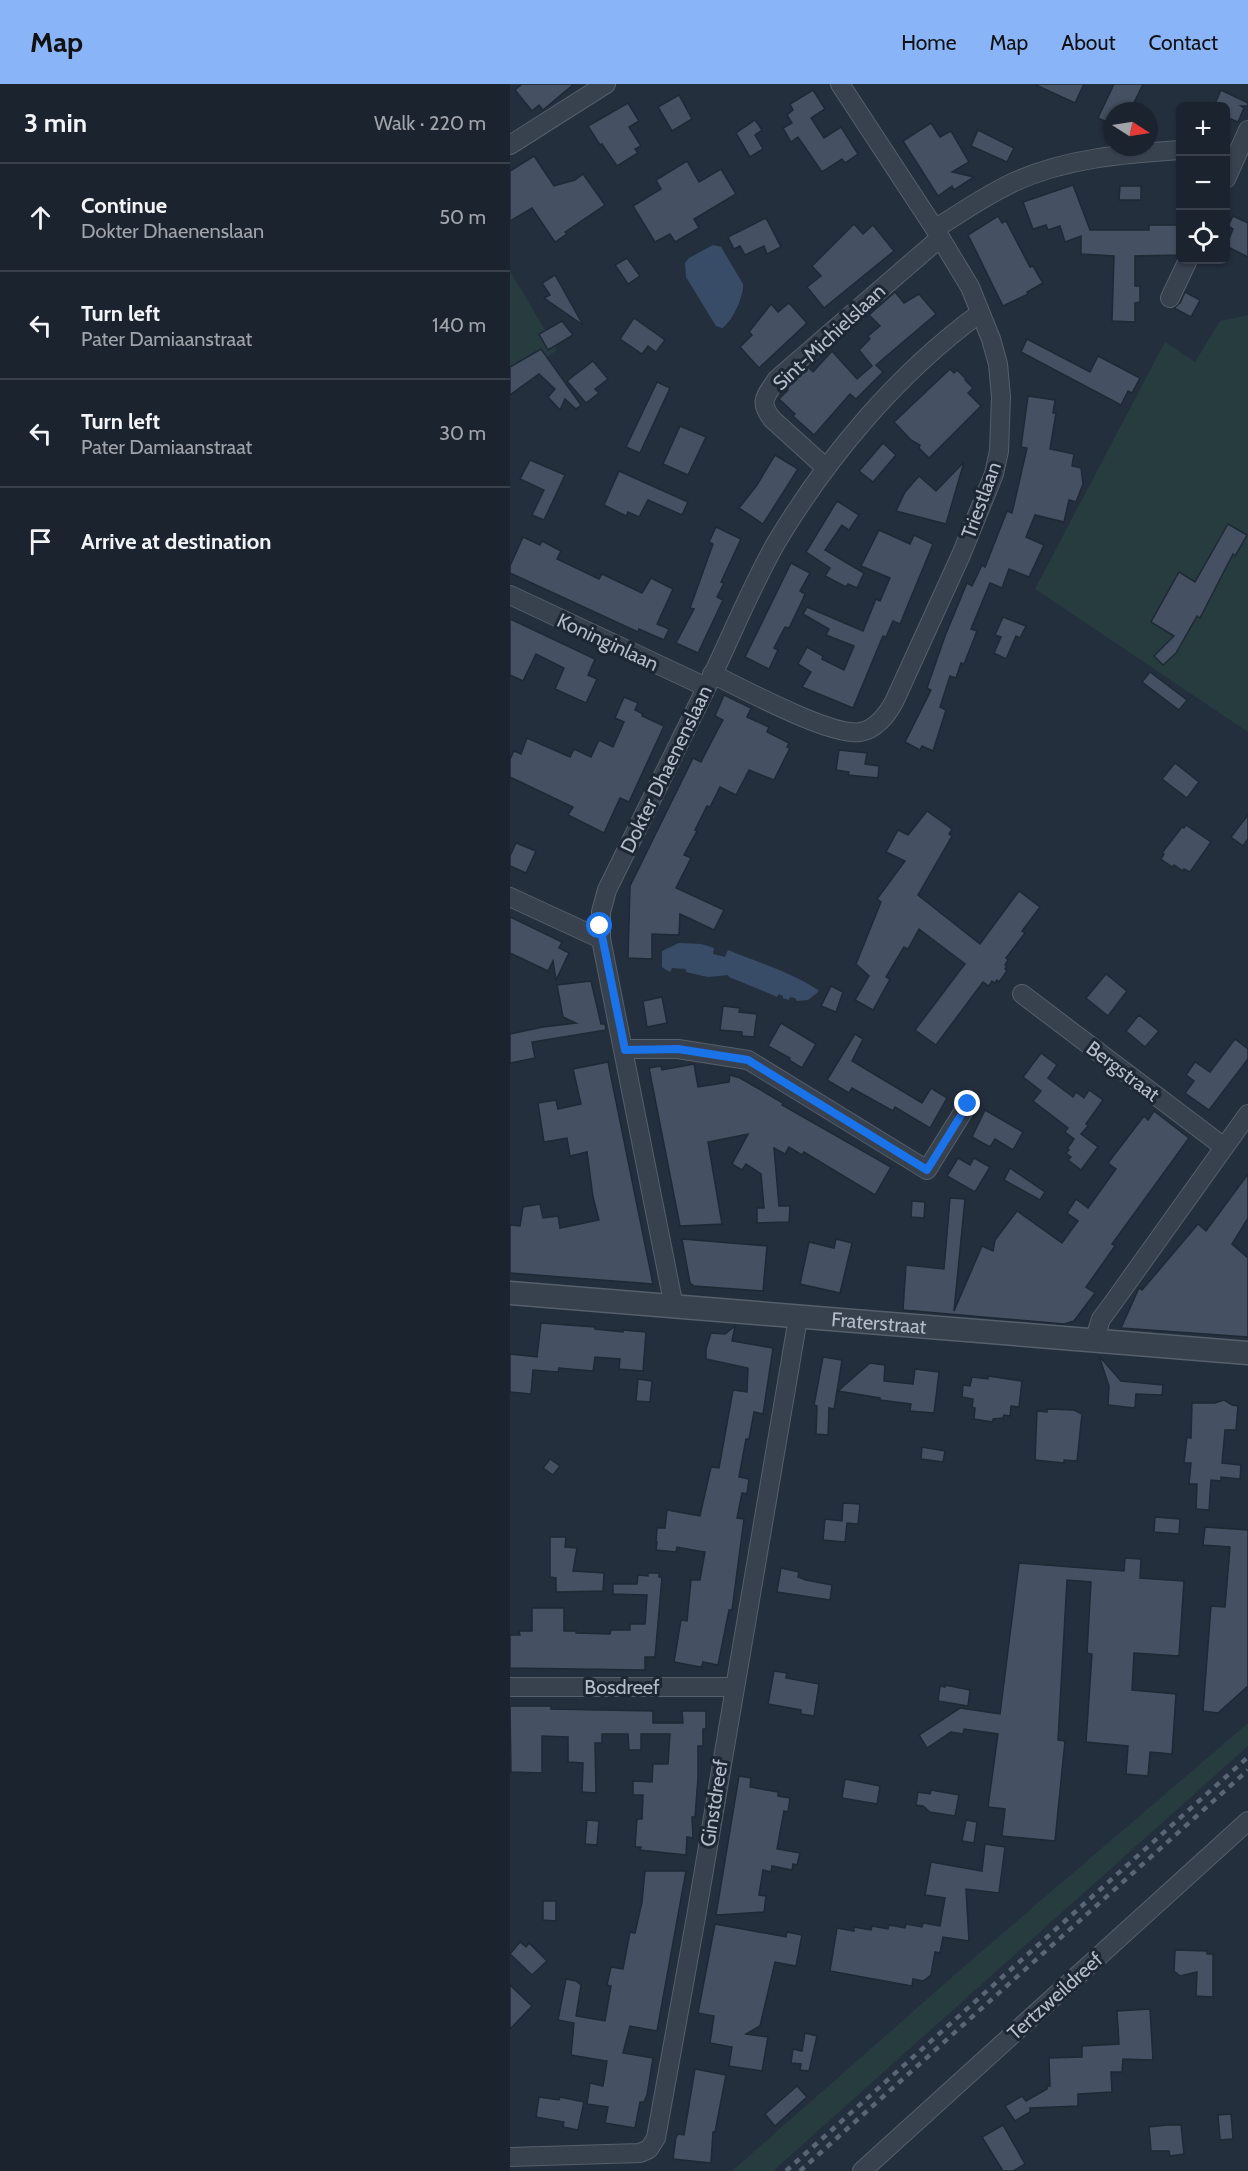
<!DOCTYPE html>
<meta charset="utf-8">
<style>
body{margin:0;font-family:Cabin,sans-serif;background:#242b36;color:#f1f3f6}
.controls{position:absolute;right:18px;top:18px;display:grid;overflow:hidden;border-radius:9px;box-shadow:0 2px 4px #0004}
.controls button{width:54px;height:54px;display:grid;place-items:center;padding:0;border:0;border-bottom:2px solid #39404a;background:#1b232e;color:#f1f3f6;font:30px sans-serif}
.compass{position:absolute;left:594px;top:18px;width:54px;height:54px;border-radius:50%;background:#1b232e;box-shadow:0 2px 4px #0004;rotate:102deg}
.stop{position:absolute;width:18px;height:18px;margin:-14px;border:4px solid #1a73e8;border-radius:50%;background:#fff}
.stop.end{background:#1a73e8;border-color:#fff;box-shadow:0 2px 6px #0008}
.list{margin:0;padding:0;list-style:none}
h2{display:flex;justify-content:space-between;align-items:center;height:78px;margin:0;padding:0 24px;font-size:26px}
h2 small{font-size:20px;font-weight:400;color:#a0a4aa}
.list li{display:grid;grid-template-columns:39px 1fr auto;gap:18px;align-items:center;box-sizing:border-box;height:108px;padding:0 24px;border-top:2px solid #39404a}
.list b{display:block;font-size:22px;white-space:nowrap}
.list p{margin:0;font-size:20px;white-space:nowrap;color:#a0a4aa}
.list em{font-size:20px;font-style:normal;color:#a0a4aa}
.icon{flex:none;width:33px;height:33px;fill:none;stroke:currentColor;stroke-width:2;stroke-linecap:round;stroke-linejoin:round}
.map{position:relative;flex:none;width:738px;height:2087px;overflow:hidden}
header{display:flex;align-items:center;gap:36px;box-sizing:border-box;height:84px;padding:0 30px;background:#8ab4f8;color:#111}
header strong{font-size:28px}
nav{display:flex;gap:33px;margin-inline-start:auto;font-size:21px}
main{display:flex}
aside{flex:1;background:#1b232e}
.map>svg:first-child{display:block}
.green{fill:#263c3f}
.water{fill:#394c67}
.building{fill:#455162;stroke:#1f2835;stroke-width:1.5}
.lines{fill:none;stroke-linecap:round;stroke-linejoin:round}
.minor-casing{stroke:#565f6c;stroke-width:20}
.tertiary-casing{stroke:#565f6c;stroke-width:25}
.minor{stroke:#38414e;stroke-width:18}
.tertiary{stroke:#38414e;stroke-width:22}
.rail{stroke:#5a6575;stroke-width:4.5;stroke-dasharray:6 6;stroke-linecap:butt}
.route{stroke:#1a73e8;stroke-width:8}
.labels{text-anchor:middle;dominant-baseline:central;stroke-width:6;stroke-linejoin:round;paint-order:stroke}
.street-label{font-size:20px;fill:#b4bcc9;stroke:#1d2633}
</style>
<header>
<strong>Map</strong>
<nav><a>Home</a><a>Map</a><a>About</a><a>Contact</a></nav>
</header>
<main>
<aside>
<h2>3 min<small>Walk · 220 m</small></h2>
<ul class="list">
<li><svg class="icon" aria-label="ahead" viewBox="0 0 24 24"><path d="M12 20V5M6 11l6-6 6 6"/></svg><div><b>Continue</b><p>Dokter Dhaenenslaan</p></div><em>50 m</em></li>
<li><svg class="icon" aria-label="left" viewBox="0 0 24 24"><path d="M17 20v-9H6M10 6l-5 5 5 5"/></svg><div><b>Turn left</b><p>Pater Damiaanstraat</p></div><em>140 m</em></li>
<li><svg class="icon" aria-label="left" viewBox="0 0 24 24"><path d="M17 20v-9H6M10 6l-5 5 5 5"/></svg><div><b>Turn left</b><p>Pater Damiaanstraat</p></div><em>30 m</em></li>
<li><svg class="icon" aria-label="arrive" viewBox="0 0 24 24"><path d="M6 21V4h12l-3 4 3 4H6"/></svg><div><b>Arrive at destination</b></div></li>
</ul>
</aside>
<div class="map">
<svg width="738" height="2087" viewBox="0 0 738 2087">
<rect width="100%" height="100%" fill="#242f3e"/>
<g class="green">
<path d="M0 187 47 266 0 298Z"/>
<path d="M738 231V648L525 505 655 258 685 278 710 237Z"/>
<path d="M738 1639V1662L263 2087H222L458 1879Z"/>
</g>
<g class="water">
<path d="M203 161 211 163 233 200C234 212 222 238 212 244L206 242 176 193 175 179 179 174Z"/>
<path d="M169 859 191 860 204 864 203 870 215 873 218 866C249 879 279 887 308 906V908L298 916 287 917 285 914 280 913 279 916 273 914V912L269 910 267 913 263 911 219 893 218 891 198 893 176 888V885L162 884 160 888 152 883V867Z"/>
</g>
<g class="building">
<path d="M12 0H64L33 26 29 21 22 27 5 6Z"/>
<path d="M524 0H574L565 19Z"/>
<path d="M604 0H633L620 27H603V41L588 34Z"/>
<path d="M303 6 315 25 301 34 314 54 331 43 348 70 335 79 332 75 312 88 288 53 281 58 273 44 282 39 277 31 283 26 280 20Z"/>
<path d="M711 6 738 19V22H731L734 24 728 38 716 33V22H704Z"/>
<path d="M169 11 182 35 162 47 148 23Z"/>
<path d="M118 19 129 37 119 43 131 62 125 65 128 69 107 82 92 60 90 61 78 42Z"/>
<path d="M245 36 252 46 245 51 253 65 240 73 226 49Z"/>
<path d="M421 39 430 53 441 47 459 78 442 88 464 93 444 106 442 102 428 112 393 57Z"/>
<path d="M468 46 504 64 497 78 461 62Z"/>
<path d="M24 72 44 102 65 96 73 90 95 121 55 148 57 150 45 158 22 124 0 137V87Z"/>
<path d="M177 77 189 98 211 85 226 110 184 135 189 144 165 158 160 150 145 158 123 122 151 105 146 96Z"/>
<path d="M563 101 580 146H639V141H670L667 171 625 172V202H630V218L625 219V238L602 237 604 172 571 170V152L555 158 550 142 538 146 536 141 523 145 513 118Z"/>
<path d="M610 102H631V116H609Z"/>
<path d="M488 132 492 139 496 137 520 183 523 182 533 199 517 208 518 210 493 222 458 151Z"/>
<path d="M723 132 738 139V173L716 162 723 145 718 142Z"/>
<path d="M256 134 271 163 257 170 254 162 235 171 230 162 224 165 218 153Z"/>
<path d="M344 140 353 150 363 141 384 167 314 224 297 203 311 192 302 182Z"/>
<path d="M117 174 130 192 118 200 105 181Z"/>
<path d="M45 191 73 241 34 214 40 211 32 199Z"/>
<path d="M385 208 394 219 409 210 426 230 366 281 373 288 346 315 340 310 304 351 283 332 285 330 269 315 278 306 276 304 298 283 303 288 322 267 347 295 362 282 349 266 360 255 358 252 370 242 359 231Z"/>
<path d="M675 208 690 216 681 233 664 224 670 219Z"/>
<path d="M279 219 297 239 249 284 230 263 242 251 239 248 261 220 268 228Z"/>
<path d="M124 234 155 256 146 268 138 262 132 270 110 255Z"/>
<path d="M52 237 63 251 38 266 29 250Z"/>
<path d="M517 255 580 288 588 272 630 294 622 309 618 307 611 321 511 268Z"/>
<path d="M31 265 71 321 66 325 55 315 50 326 38 313 45 305 29 290 0 311V283Z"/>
<path d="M83 277 98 295 85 305 89 309 76 319 57 297Z"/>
<path d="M440 285 444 289 447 286 456 295 455 296 463 304 458 309 471 322 419 374 409 364 410 361 401 356 384 338Z"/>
<path d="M147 298 160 304 130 369 116 363Z"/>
<path d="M518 312 545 316 543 329H546L540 365 564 370 562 382 571 384 573 400 566 418 559 416 554 438 525 431 516 453 534 461 519 493 499 485 492 504 480 499 461 545 467 547 454 580 451 579 446 594 440 592 430 623 436 626 423 667 412 662 410 666 395 658 421 606 417 604 435 552 457 499 462 502 472 481 475 483 497 427 502 429 517 364 511 363Z"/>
<path d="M170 342 196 353 178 391 153 380Z"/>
<path d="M373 359 386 371 363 398 349 387Z"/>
<path d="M265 371 288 385 253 440 229 424 247 401Z"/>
<path d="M20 376 55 391 34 436 22 431 34 406 10 395Z"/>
<path d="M454 378 436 440 386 427 395 408 409 392 426 407Z"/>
<path d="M109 387 178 418 172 431 138 416 129 433 118 428 116 432 94 421Z"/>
<path d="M327 417 349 431 339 446 332 441 315 466 354 489 347 504 338 500 336 503 315 492 320 484 296 468Z"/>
<path d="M718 440 737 451 725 472 723 470 690 534 687 532 666 569 653 581 644 572 664 552 641 538 669 488 685 498Z"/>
<path d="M206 443 231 455 211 498 214 499 207 513 213 516 188 569 166 559 184 525 180 524 203 460 199 458Z"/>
<path d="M369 446 400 460 404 451 423 460 390 540 383 537 376 553 373 552 343 624 292 603 301 588 288 580 297 563 313 572 312 575 334 586 344 562 316 551 319 545 293 530 297 523 353 547 366 515 370 517 380 494 351 482Z"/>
<path d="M13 453 30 461 32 457 51 467 47 475 89 495 92 490 132 509 141 494 163 505 147 540 159 545 154 556 129 545 128 548 0 489V482Z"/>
<path d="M281 479 300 489 290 507 295 510 293 515 279 544 275 543 264 564 268 566 259 585 235 573Z"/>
<path d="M493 533 516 542 510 554 506 552 496 575 484 569 491 553 485 551Z"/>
<path d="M0 535 85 575 78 591 87 595 76 619 45 605 54 584 26 570 13 597 0 591Z"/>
<path d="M640 588 677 616 669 626 632 598Z"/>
<path d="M214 611 241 624 237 633 259 643 257 648 279 659 277 663 280 664 264 696 239 686 226 711 210 703 200 723 197 722 185 746 187 747 174 771 181 774 166 804 214 826 204 846 170 830 169 851 142 850V875L118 874 120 802 183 674 191 678 207 647 213 636 205 632Z"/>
<path d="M114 613 128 619 125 626 133 630 132 632 154 642 119 718 110 714 94 749 58 731 63 723 0 693V675L4 667 11 670 17 654 60 673 64 665 81 673 89 656 103 663 114 638 105 634Z"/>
<path d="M329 666 357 669 355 680 369 682 368 694 338 691 339 688 326 686Z"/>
<path d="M665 679 689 698 677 714 652 695Z"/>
<path d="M417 727 442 745 439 750 442 752 408 811 470 860 509 807 530 823 512 847 515 849 496 874 498 876 495 881 497 882 495 885 497 887 489 898 487 896 485 899 482 897 479 902 473 898 426 961 405 946 455 880 409 845 398 865 394 863 376 893 380 895 363 926 345 916 359 892 346 880 371 818 367 815 395 777 376 768 388 746 398 751Z"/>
<path d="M738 731V755L733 762 721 753Z"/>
<path d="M676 741 701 758 680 788 674 785 673 787 664 781 662 783 651 775 654 770 652 769 672 743 674 744Z"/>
<path d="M6 759 26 767 16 789 0 782V772Z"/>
<path d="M0 833 52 858 49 864 59 869 46 896 43 877 38 887 0 869Z"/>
<path d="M596 890 617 907 598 932 576 914Z"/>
<path d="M81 897 91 940H95L96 946 22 958 25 974 0 979V950L33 943 66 939 53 933 47 901Z"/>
<path d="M321 902 333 908 326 928 311 922Z"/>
<path d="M152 913 157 939 137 943 133 917Z"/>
<path d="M213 922 230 924 229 928 247 930 244 953 232 952V948L210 946Z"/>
<path d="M629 931 649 947 635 963 616 947Z"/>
<path d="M271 939 306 960 292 984 279 976 280 974 258 962Z"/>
<path d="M345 950 353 955 342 977 412 1019 421 1004 437 1014 420 1044 385 1023 383 1027 342 1004 339 1009 317 996Z"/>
<path d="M725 955 738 965V975L699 1026 675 1009 684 997 676 991 685 978 700 988Z"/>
<path d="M531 969 547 981 538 994 563 1013 566 1008 574 1014 579 1006 593 1016 576 1040 578 1042 571 1050 588 1063 571 1086 558 1076 561 1073 556 1069 559 1066 557 1065 564 1055 555 1048 558 1044 523 1017 531 1007 513 993Z"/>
<path d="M98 978 143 1200 0 1189V1141L10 1142 13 1123 30 1120 33 1134 48 1132 50 1144 89 1136 83 1113 77 1068 60 1072 57 1054 34 1058 28 1019 46 1016 48 1025 71 1020 63 985Z"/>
<path d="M184 980 188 1003 219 998 220 991 230 994 273 1019 272 1021 381 1083 365 1111 294 1068 292 1071 279 1063 275 1070 264 1064 269 1122H280L279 1138 247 1139V1124H254L251 1090 236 1080 232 1086 222 1080 238 1050 198 1058 212 1140 170 1142 139 984 151 982 152 986Z"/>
<path d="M475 1026 513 1048 503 1066 485 1055 480 1063 462 1053Z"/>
<path d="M644 1027 679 1054 602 1160 605 1162 576 1203 585 1209 564 1237 554 1240 393 1226 396 1181 434 1185 440 1114 455 1115 444 1227 472 1162 483 1167 485 1156 507 1127 552 1159 568 1137 557 1129 566 1115 578 1124 606 1085 598 1079 634 1032 638 1036Z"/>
<path d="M448 1074 460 1081 464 1074 480 1083 465 1108 437 1092Z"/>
<path d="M500 1084 535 1108 530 1116 494 1096Z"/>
<path d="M738 1090V1134L722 1160 738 1174V1253L611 1244 629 1204 632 1206 688 1140 696 1147Z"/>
<path d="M402 1117 415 1118 414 1134 401 1133Z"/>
<path d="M172 1155 257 1162 253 1207 184 1202 180 1199Z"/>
<path d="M326 1155 342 1159 330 1209 290 1200 299 1158 324 1164Z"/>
<path d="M31 1239 85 1243V1245L113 1248V1246L136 1248 133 1287 109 1285 110 1275 85 1273 83 1287 49 1284 48 1288 23 1286 21 1310 0 1308V1270L27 1273Z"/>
<path d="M225 1242 222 1257 263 1264 253 1330 244 1328 239 1355H236L229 1393 239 1395 237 1410 232 1409 227 1434 234 1435 222 1526H219L208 1581 193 1578 192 1582 190 1583 164 1578 171 1536 177 1537 181 1496H190L195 1468 167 1463 166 1468 146 1466 147 1458H146L147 1444H155L157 1426 190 1432 201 1383 209 1384 223 1306 237 1308 238 1284 196 1275V1265L201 1249 215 1250Z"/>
<path d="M589 1272 611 1297 653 1301 652 1311 626 1310 625 1324 598 1321 599 1302Z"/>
<path d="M313 1273 332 1276 324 1325 319 1324 318 1351 306 1350 307 1322 304 1321Z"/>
<path d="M360 1279 375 1281 374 1297 403 1300 405 1285 429 1288 424 1329 400 1327 401 1320 370 1316V1314L328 1307Z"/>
<path d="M478 1292 512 1297 509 1323 501 1322 500 1332 494 1331 493 1334 483 1335V1338L464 1335 465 1324 462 1323 463 1315 452 1313 453 1301 460 1302 462 1293 478 1295Z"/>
<path d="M128 1295 142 1297 140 1318 126 1317Z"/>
<path d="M714 1316 722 1321 728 1322 726 1346H715L712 1379 731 1381 730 1395 711 1393V1397L701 1396 699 1426 686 1425 687 1400H679L681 1379H674L677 1353 681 1354 682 1319H705Z"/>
<path d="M537 1325 564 1326 572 1330 567 1377 554 1376V1379L525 1376 527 1327 537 1328Z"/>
<path d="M412 1363 435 1367 433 1378 411 1375Z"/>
<path d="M40 1375 50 1382 43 1391 33 1384Z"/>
<path d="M333 1419 350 1420 348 1440 337 1439 335 1458 313 1456 315 1435 332 1437Z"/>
<path d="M645 1433 670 1435 669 1450 644 1448Z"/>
<path d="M695 1443 738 1446V1602L708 1629 693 1627 701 1522 715 1523 720 1463 693 1461Z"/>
<path d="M40 1453H56L55 1463 67 1464 63 1487 94 1489 93 1507 46 1508V1494L40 1493Z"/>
<path d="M615 1474 631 1475 630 1494 674 1497 669 1572 624 1569 622 1606 666 1610 662 1670 640 1668 638 1692 616 1690 618 1662 576 1658 582 1570 577 1569 581 1498 557 1496 548 1656 555 1657 545 1757 492 1752 495 1725 478 1723 488 1650 454 1645 453 1650 441 1648 417 1664 409 1651 450 1624 490 1630 509 1479 614 1487Z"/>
<path d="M271 1484 289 1488 288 1493 296 1496 322 1501 320 1516 267 1508Z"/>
<path d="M138 1489H149V1493H152L145 1573H135V1586L0 1584V1551H10L9 1547H22V1524H54V1547H66V1549L100 1550 101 1546H120V1540H135L137 1511 103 1510V1500H127L128 1491 138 1492Z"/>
<path d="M264 1587 277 1589 276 1594 309 1600 304 1632 291 1630V1626L258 1620Z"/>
<path d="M435 1601 460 1606 458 1622 428 1617 430 1602 435 1603Z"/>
<path d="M0 1622H41V1625L143 1627V1639H173L172 1627H196V1645H193V1662H188V1694L185 1733H182L183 1754 177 1753 176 1771 130 1766 131 1763H125L127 1735H132L133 1711H123V1697L142 1698 143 1680H158L160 1650H131V1666H119L118 1650H92V1659H85L86 1709 72 1708 73 1679 58 1678V1653L32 1652V1689L1 1688Z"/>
<path d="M229 1692 241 1694 240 1703 268 1708V1712L280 1714 278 1728 274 1727 267 1765 290 1769 287 1781 283 1780 282 1786 262 1782 261 1788 253 1786 249 1811 256 1812 254 1828 206 1831Z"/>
<path d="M335 1695 370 1702 367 1720 332 1714Z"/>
<path d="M421 1706 449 1711 445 1732 420 1728 413 1722 406 1721 408 1708 420 1710Z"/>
<path d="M77 1736 89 1737 87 1761 75 1760Z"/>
<path d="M456 1736 467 1738 464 1759 452 1757Z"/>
<path d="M475 1760 495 1763 489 1809 456 1805 459 1857 433 1853 430 1869 425 1868 421 1891 413 1897 403 1895 402 1902 320 1887 327 1844 344 1847V1843L361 1846 362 1842 378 1845 379 1841 395 1844 396 1840 412 1843 413 1839 430 1842 435 1814 415 1811 421 1778 472 1787Z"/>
<path d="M135 1787H176L147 1947 120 1942 113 1969 143 1974 137 2011 134 2018H130L125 2044 95 2039 98 2023 77 2020 80 1999 93 2002 97 1977 61 1971 64 1939 48 1936 56 1895 66 1897 71 1901 66 1932 95 1937 101 1902 97 1901 101 1883 113 1885 120 1848 125 1849 132 1818Z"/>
<path d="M33 1817H46V1837L33 1836Z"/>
<path d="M205 1840 276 1853 277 1848 292 1851 286 1882 265 1878 250 1942 236 1950 258 1953 252 1987 219 1982 222 1963 200 1959 204 1932 188 1929Z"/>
<path d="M10 1858 16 1863 19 1859 37 1877 22 1891 0 1870Z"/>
<path d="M665 1866 697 1867V1870H703V1913L686 1912 687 1888 670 1892 664 1887Z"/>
<path d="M0 1901 22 1922 0 1945Z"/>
<path d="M640 1925 643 1976 613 1975 612 1988H601L602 2008 568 2010V2022L520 2024V2028L505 2037 495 2022 512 2012 516 2017 537 2005V2002H540L539 1974 572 1973V1962L609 1960 607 1927Z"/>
<path d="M295 1949 307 1952 299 1987 290 1986 291 1980 281 1979 283 1965 292 1967Z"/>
<path d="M185 1985 216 1991 205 2048H203L201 2079 163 2075 166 2053 168 2050 174 2051Z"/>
<path d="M287 2002 297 2013 265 2042 255 2030Z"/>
<path d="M29 2013 49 2016 50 2013 74 2018 68 2046 53 2043 54 2038 26 2033Z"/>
<path d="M721 2030 723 2055 710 2056 708 2031Z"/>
<path d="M493 2041 515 2080 503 2087H493L472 2053Z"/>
<path d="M657 2041H671L674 2070 660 2072 659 2067H641L639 2043Z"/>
</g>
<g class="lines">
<g class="minor-casing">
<g id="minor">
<path d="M0 61 96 0"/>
<path d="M716 95 738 46"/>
<path d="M425 145C450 129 476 111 504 98 557 74 613 70 670 66"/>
<path d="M660 214 678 176"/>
<path d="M316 384 262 335C248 317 256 312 267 295L430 154"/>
<path d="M0 511 196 603"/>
<path d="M202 590C232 604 321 653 350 648 365 646 377 631 384 618L451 471 484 390 489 367 491 313 488 280 481 255 460 203 425 145 330 0"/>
<path d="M0 813 91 855"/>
<path d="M512 910 714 1063"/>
<path d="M115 965H168L238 976 417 1086 458 1020"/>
<path d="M164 1223 91 855V828L97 806C132 734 167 662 203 590 224 546 242 501 266 459 318 372 388 289 470 229"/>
<path d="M584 1257 591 1235 600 1223 738 1030"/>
<path d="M0 1603H224"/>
<path d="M0 2073 130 2069 139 2065 146 2054 186 1833 288 1234"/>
<path d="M352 2087 738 1737"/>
</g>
</g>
<g class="tertiary-casing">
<g id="tertiary">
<path id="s1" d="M0 1209 738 1269"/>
</g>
</g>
<use href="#minor" class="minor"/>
<use href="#tertiary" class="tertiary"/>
<g class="rail">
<path d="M276 2087 738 1673"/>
<path d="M290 2087 738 1686"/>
</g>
</g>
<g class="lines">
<path class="route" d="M90 842 115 966 168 965 238 976 417 1086 458 1020"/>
</g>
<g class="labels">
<g class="street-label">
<text transform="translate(319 253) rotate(-43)">Sint-Michielslaan</text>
<text transform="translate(471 416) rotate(-70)">Triestlaan</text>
<text transform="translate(98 558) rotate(25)">Koninginlaan</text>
<text transform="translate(156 685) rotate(-64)">Dokter Dhaenenslaan</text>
<text transform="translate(613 987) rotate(37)">Bergstraat</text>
<text stroke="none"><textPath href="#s1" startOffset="370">Fraterstraat</textPath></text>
<text x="112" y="1603">Bosdreef</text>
<text transform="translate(204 1719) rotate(-81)">Ginstdreef</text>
<text transform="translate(545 1912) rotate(-42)">Tertzweildreef</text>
</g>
</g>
</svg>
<div class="controls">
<button>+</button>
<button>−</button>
<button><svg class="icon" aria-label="locate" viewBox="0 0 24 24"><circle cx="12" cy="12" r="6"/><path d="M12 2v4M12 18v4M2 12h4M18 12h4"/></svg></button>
</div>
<svg class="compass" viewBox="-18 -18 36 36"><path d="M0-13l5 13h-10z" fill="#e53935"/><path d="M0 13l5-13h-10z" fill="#a0a4aa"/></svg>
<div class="stop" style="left:90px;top:842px"></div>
<div class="stop end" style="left:458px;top:1020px"></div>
</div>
</main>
